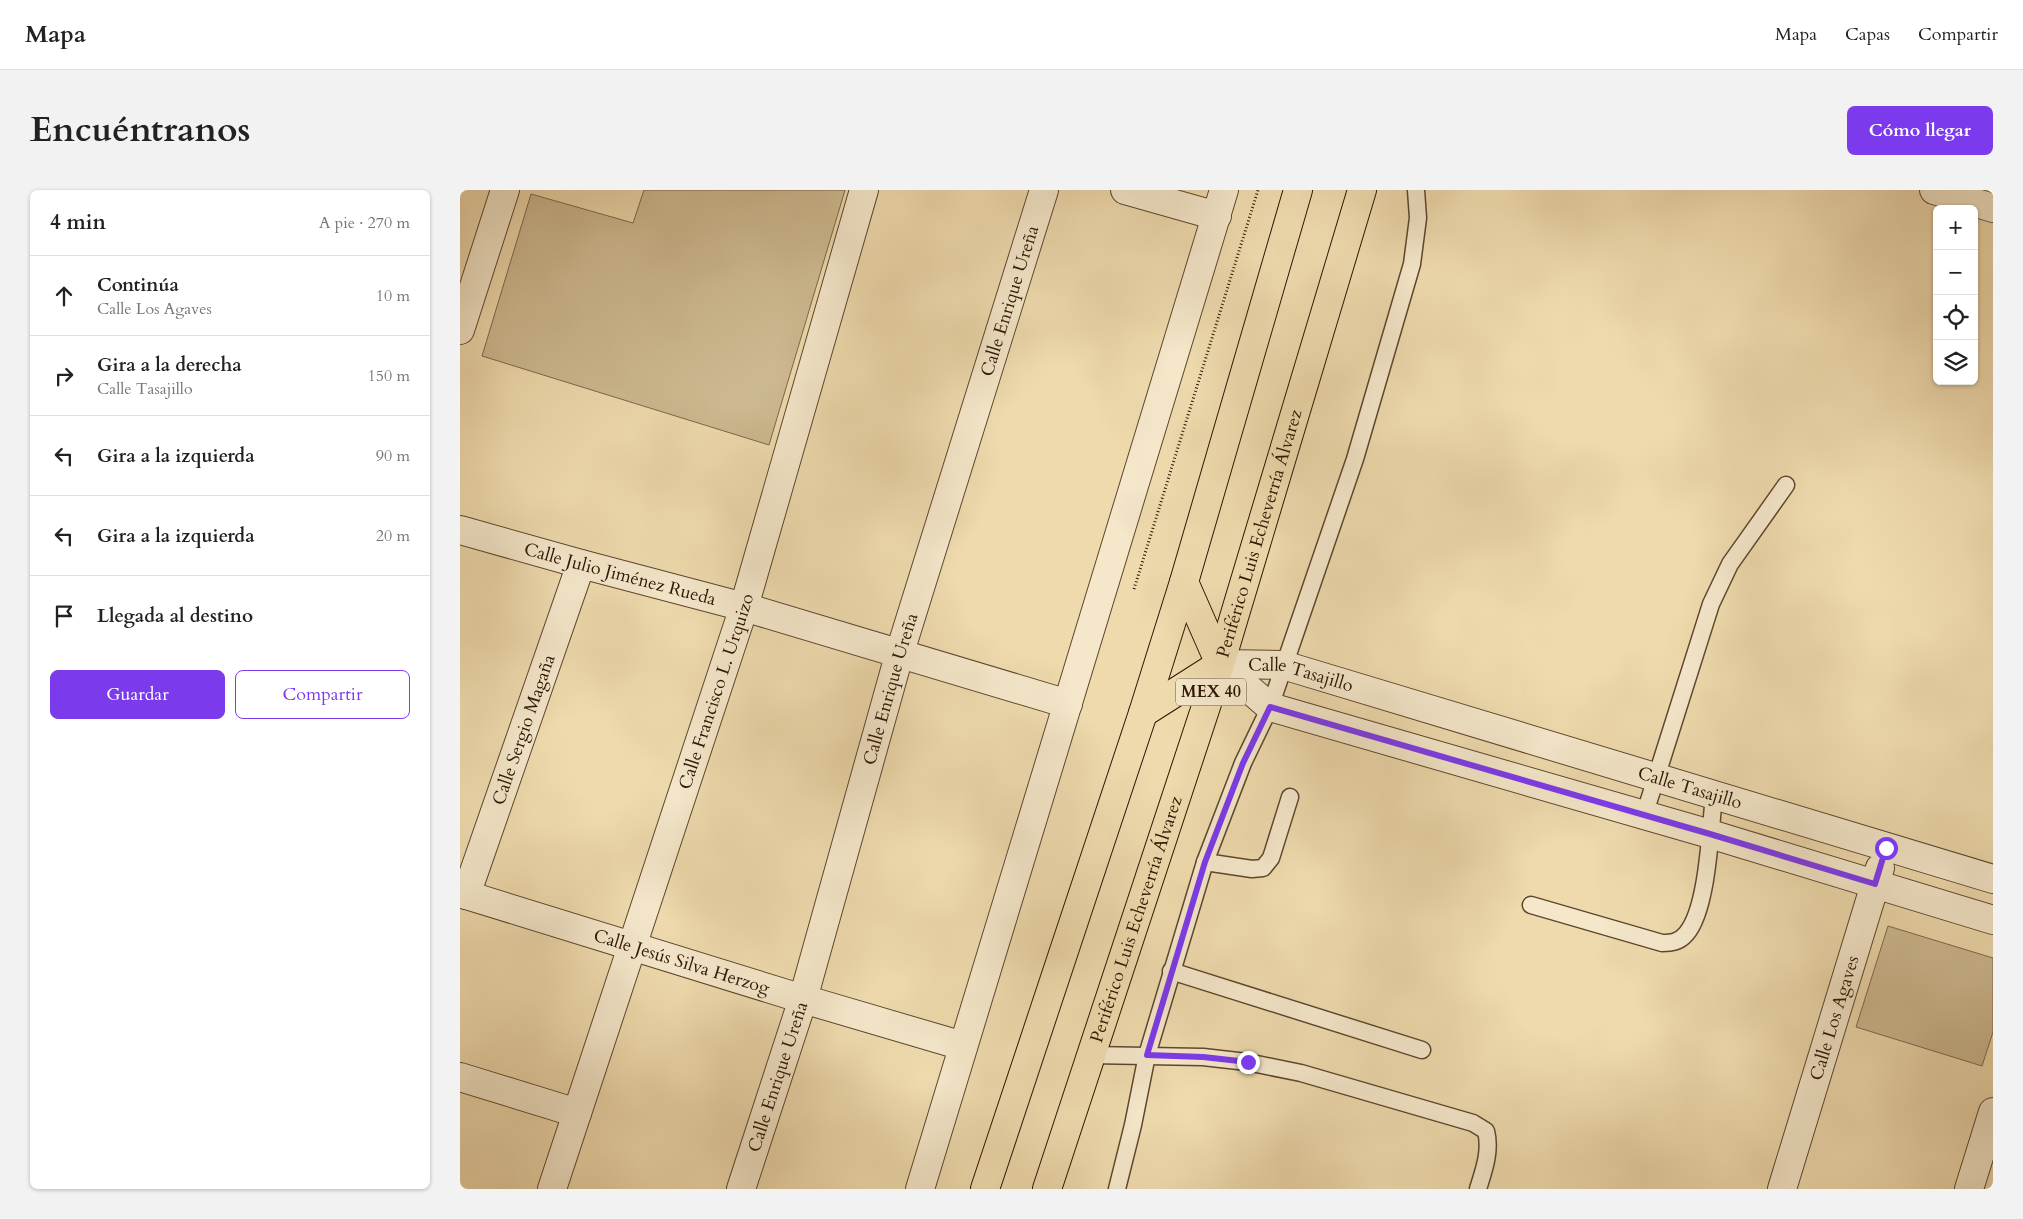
<!DOCTYPE html>
<html lang="es">
<meta charset="utf-8">
<style>
body{margin:0;font-family:Cardo,serif;background:#f2f2f2;color:#222}
.controls{position:absolute;right:15px;top:15px;display:grid;overflow:hidden;border-radius:8px;box-shadow:0 1px 4px #0004}
.controls button{width:45px;height:45px;display:grid;place-items:center;padding:0;border:0;border-bottom:1px solid #e0e0e0;background:#fff;color:#222;font:25px sans-serif}
.stop{position:absolute;width:15px;height:15px;margin:-11px;border:4px solid #7c3aed;border-radius:50%;background:#fff}
.stop.end{background:#7c3aed;border-color:#fff;box-shadow:0 1px 5px #0008}
.list{margin:0;padding:0;list-style:none}
h2{display:flex;justify-content:space-between;align-items:center;height:65px;margin:0;padding:0 20px;font-size:21px}
h2 small{font-size:16px;font-weight:400;color:#767676}
.list li{display:grid;grid-template-columns:32px 1fr auto;gap:15px;align-items:center;box-sizing:border-box;height:80px;padding:0 20px;border-top:1px solid #e0e0e0}
.list b{display:block;font-size:19px;white-space:nowrap}
.list p{margin:0;font-size:16px;white-space:nowrap;color:#767676}
.list em{font-size:16px;font-style:normal;color:#767676}
.actions{display:flex;gap:10px;padding:15px 20px}
.actions a{flex:1;padding:11px 0;border:1px solid #7c3aed;border-radius:8px;text-align:center;font-size:18px;color:#7c3aed}
.actions .main{background:#7c3aed;color:#fff}
.icon{flex:none;width:28px;height:28px;fill:none;stroke:currentColor;stroke-width:2;stroke-linecap:round;stroke-linejoin:round}
.map{position:relative;flex:none;width:1533px;height:999px;overflow:hidden;border-radius:8px}
header{display:flex;align-items:center;gap:30px;box-sizing:border-box;height:70px;padding:0 25px;background:#fff;border-bottom:1px solid #e0e0e0}
header strong{font-size:24px}
nav{display:flex;gap:28px;margin-inline-start:auto;font-size:18px}
.intro{display:flex;align-items:center;justify-content:space-between;box-sizing:border-box;height:120px;padding:0 30px}
h1{margin:0;font-size:35px}
.button{padding:12px 22px;border-radius:8px;background:#7c3aed;color:#fff;font-size:18px;font-weight:700}
main{display:flex;gap:30px;padding:0 30px}
aside{flex:1;background:#fff;border-radius:8px;box-shadow:0 1px 4px #0004}
.map>svg:first-child{display:block}
.green{fill:#cdb990;stroke:#7e674a}
.lines{fill:none;stroke-linecap:round;stroke-linejoin:round}
.service-casing{stroke:#5e462e;stroke-width:19}
.minor-casing{stroke:#5e462e;stroke-width:30}
.tertiary-casing{stroke:#5e462e;stroke-width:30}
.trunk-casing{stroke:#2e1504;stroke-width:30}
.path{stroke:#2e1504;stroke-width:3;stroke-dasharray:1 2.5;stroke-linecap:butt}
.service{stroke:#f4e7ca;stroke-width:16}
.minor{stroke:#f4e7ca;stroke-width:28}
.tertiary{stroke:#f4e7ca;stroke-width:28}
.trunk{stroke:#eedaad;stroke-width:28}
.route{stroke:#7c3aed;stroke-width:6}
.labels{text-anchor:middle;dominant-baseline:central;stroke-width:4;stroke-linejoin:round;paint-order:stroke}
.shield{fill:#f4e7ca;stroke:#69543f;stroke-width:1}
.shield-label{font-size:16px;font-weight:bold;fill:#2e1504}
.street-label{font-size:18px;fill:#2e1504;stroke:#f4e7ca}
</style>
<header>
<strong>Mapa</strong>
<nav><a>Mapa</a><a>Capas</a><a>Compartir</a></nav>
</header>
<div class="intro"><h1>Encuéntranos</h1><a class="button">Cómo llegar</a></div>
<main>
<aside>
<h2>4 min<small>A pie · 270 m</small></h2>
<ul class="list">
<li><svg class="icon" aria-label="ahead" viewBox="0 0 24 24"><path d="M12 20V5M6 11l6-6 6 6"/></svg><div><b>Continúa</b><p>Calle Los Agaves</p></div><em>10 m</em></li>
<li><svg class="icon" aria-label="right" viewBox="0 0 24 24"><path d="M7 20v-9h11M14 6l5 5-5 5"/></svg><div><b>Gira a la derecha</b><p>Calle Tasajillo</p></div><em>150 m</em></li>
<li><svg class="icon" aria-label="left" viewBox="0 0 24 24"><path d="M17 20v-9H6M10 6l-5 5 5 5"/></svg><div><b>Gira a la izquierda</b></div><em>90 m</em></li>
<li><svg class="icon" aria-label="left" viewBox="0 0 24 24"><path d="M17 20v-9H6M10 6l-5 5 5 5"/></svg><div><b>Gira a la izquierda</b></div><em>20 m</em></li>
<li><svg class="icon" aria-label="arrive" viewBox="0 0 24 24"><path d="M6 21V4h12l-3 4 3 4H6"/></svg><div><b>Llegada al destino</b></div></li>
</ul>
<div class="actions"><a class="main">Guardar</a><a>Compartir</a></div>
</aside>
<div class="map">
<svg width="1533" height="999" viewBox="0 0 1533 999">
<rect width="100%" height="100%" fill="#eedaad"/>
<filter id="stains"><feTurbulence type="fractalNoise" baseFrequency=".004" numOctaves="4"/><feColorMatrix values="0 0 0 0 .2 0 0 0 0 .09 0 0 0 0 .02 0 0 0 .5 -.17"/></filter>
<radialGradient id="worn" r=".72"><stop offset=".6" stop-color="#630" stop-opacity="0"/><stop offset="1" stop-color="#630" stop-opacity=".3"/></radialGradient>
<g class="green">
<path d="M184 0H385L309 255 22 166 71 4 173 33Z"/>
<path d="M1428 736 1533 768V842L1522 876 1396 837Z"/>
</g>
<g class="lines">
<g class="service-casing">
<g id="service">
<path d="M1184 626 1251 414 1270 374 1326 295"/>
<path d="M745 672 792 679 803 678 811 668 830 607"/>
<path d="M1071 715 1202 753C1212 753 1219 752 1226 744 1248 719 1250 640 1254 606"/>
<path d="M711 781 962 860"/>
<path d="M630 865 743 867 787 872 841 883 1013 933 1026 941C1031 961 1024 980 1018 999"/>
<path d="M657 999 673 935 687 865 745 672 783 573 810 517 895 269 952 74 958 28 956 0"/>
</g>
</g>
<g class="minor-casing">
<g id="minor">
<path d="M665 0 757 26"/>
<path d="M0 140 45 0"/>
<path id="s1" d="M0 340 121 374 284 417 608 514"/>
<path d="M760 474 810 517 1250 644 1533 730"/>
<path id="s2" d="M760 474 823 475 1533 689"/>
<path id="s3" d="M0 703 343 809 503 856"/>
<path id="s4" d="M6 705 121 374"/>
<path d="M0 887 117 923"/>
<path id="s5" d="M92 999 284 417 404 0"/>
<path id="s6" d="M281 999 343 809 440 462 584 0"/>
<path d="M460 999 764 0"/>
<path id="s7" d="M1322 999 1420 678"/>
<path d="M1509 999 1533 922"/>
</g>
</g>
<g class="tertiary-casing">
<path id="tertiary" d="M1474 0 1533 18"/>
</g>
<g class="trunk-casing">
<g id="trunk">
<path d="M683 523 760 474 724 392"/>
<path d="M525 999 683 523 724 392 838 0"/>
<path id="s8" d="M587 999 760 474 902 0"/>
</g>
</g>
<path class="path" d="M674 399 798 0"/>
<use href="#service" class="service"/>
<use href="#minor" class="minor"/>
<use href="#tertiary" class="tertiary"/>
<use href="#trunk" class="trunk"/>
</g>
<g class="lines">
<path class="route" d="M788 872 743 867 687 865 745 672 783 573 810 517 1250 644 1415 694 1426 658"/>
</g>
<g class="labels">
<rect class="shield" x="716" y="488.5" width="70" height="27" rx="4"/>
<g class="shield-label">
<text x="751" y="502">MEX 40</text>
</g>
<g class="street-label">
<text stroke="none"><textPath href="#s6" startOffset="928">Calle Enrique Ureña</textPath></text>
<text stroke="none"><textPath href="#s8" startOffset="689">Periférico Luis Echeverría Álvarez</textPath></text>
<text stroke="none"><textPath href="#s1" startOffset="166">Calle Julio Jiménez Rueda</textPath></text>
<text stroke="none"><textPath href="#s2" startOffset="82">Calle Tasajillo</textPath></text>
<text stroke="none"><textPath href="#s6" startOffset="522">Calle Enrique Ureña</textPath></text>
<text stroke="none"><textPath href="#s5" startOffset="524">Calle Francisco L. Urquizo</textPath></text>
<text stroke="none"><textPath href="#s4" startOffset="175">Calle Sergio Magaña</textPath></text>
<text stroke="none"><textPath href="#s2" startOffset="488">Calle Tasajillo</textPath></text>
<text stroke="none"><textPath href="#s8" startOffset="284">Periférico Luis Echeverría Álvarez</textPath></text>
<text stroke="none"><textPath href="#s3" startOffset="232">Calle Jesús Silva Herzog</textPath></text>
<text stroke="none"><textPath href="#s7" startOffset="179">Calle Los Agaves</textPath></text>
<text stroke="none"><textPath href="#s6" startOffset="118">Calle Enrique Ureña</textPath></text>
</g>
</g>
<rect width="100%" height="100%" filter="url(#stains)"/>
<rect width="100%" height="100%" fill="url(#worn)"/>
</svg>
<div class="controls">
<button>+</button>
<button>−</button>
<button><svg class="icon" aria-label="locate" viewBox="0 0 24 24"><circle cx="12" cy="12" r="6"/><path d="M12 2v4M12 18v4M2 12h4M18 12h4"/></svg></button>
<button><svg class="icon" aria-label="layers" viewBox="0 0 24 24"><path d="M12 4l9 5-9 5-9-5zM3 14l9 5 9-5"/></svg></button>
</div>
<div class="stop" style="left:1426px;top:658px"></div>
<div class="stop end" style="left:788px;top:872px"></div>
</div>
</main>
